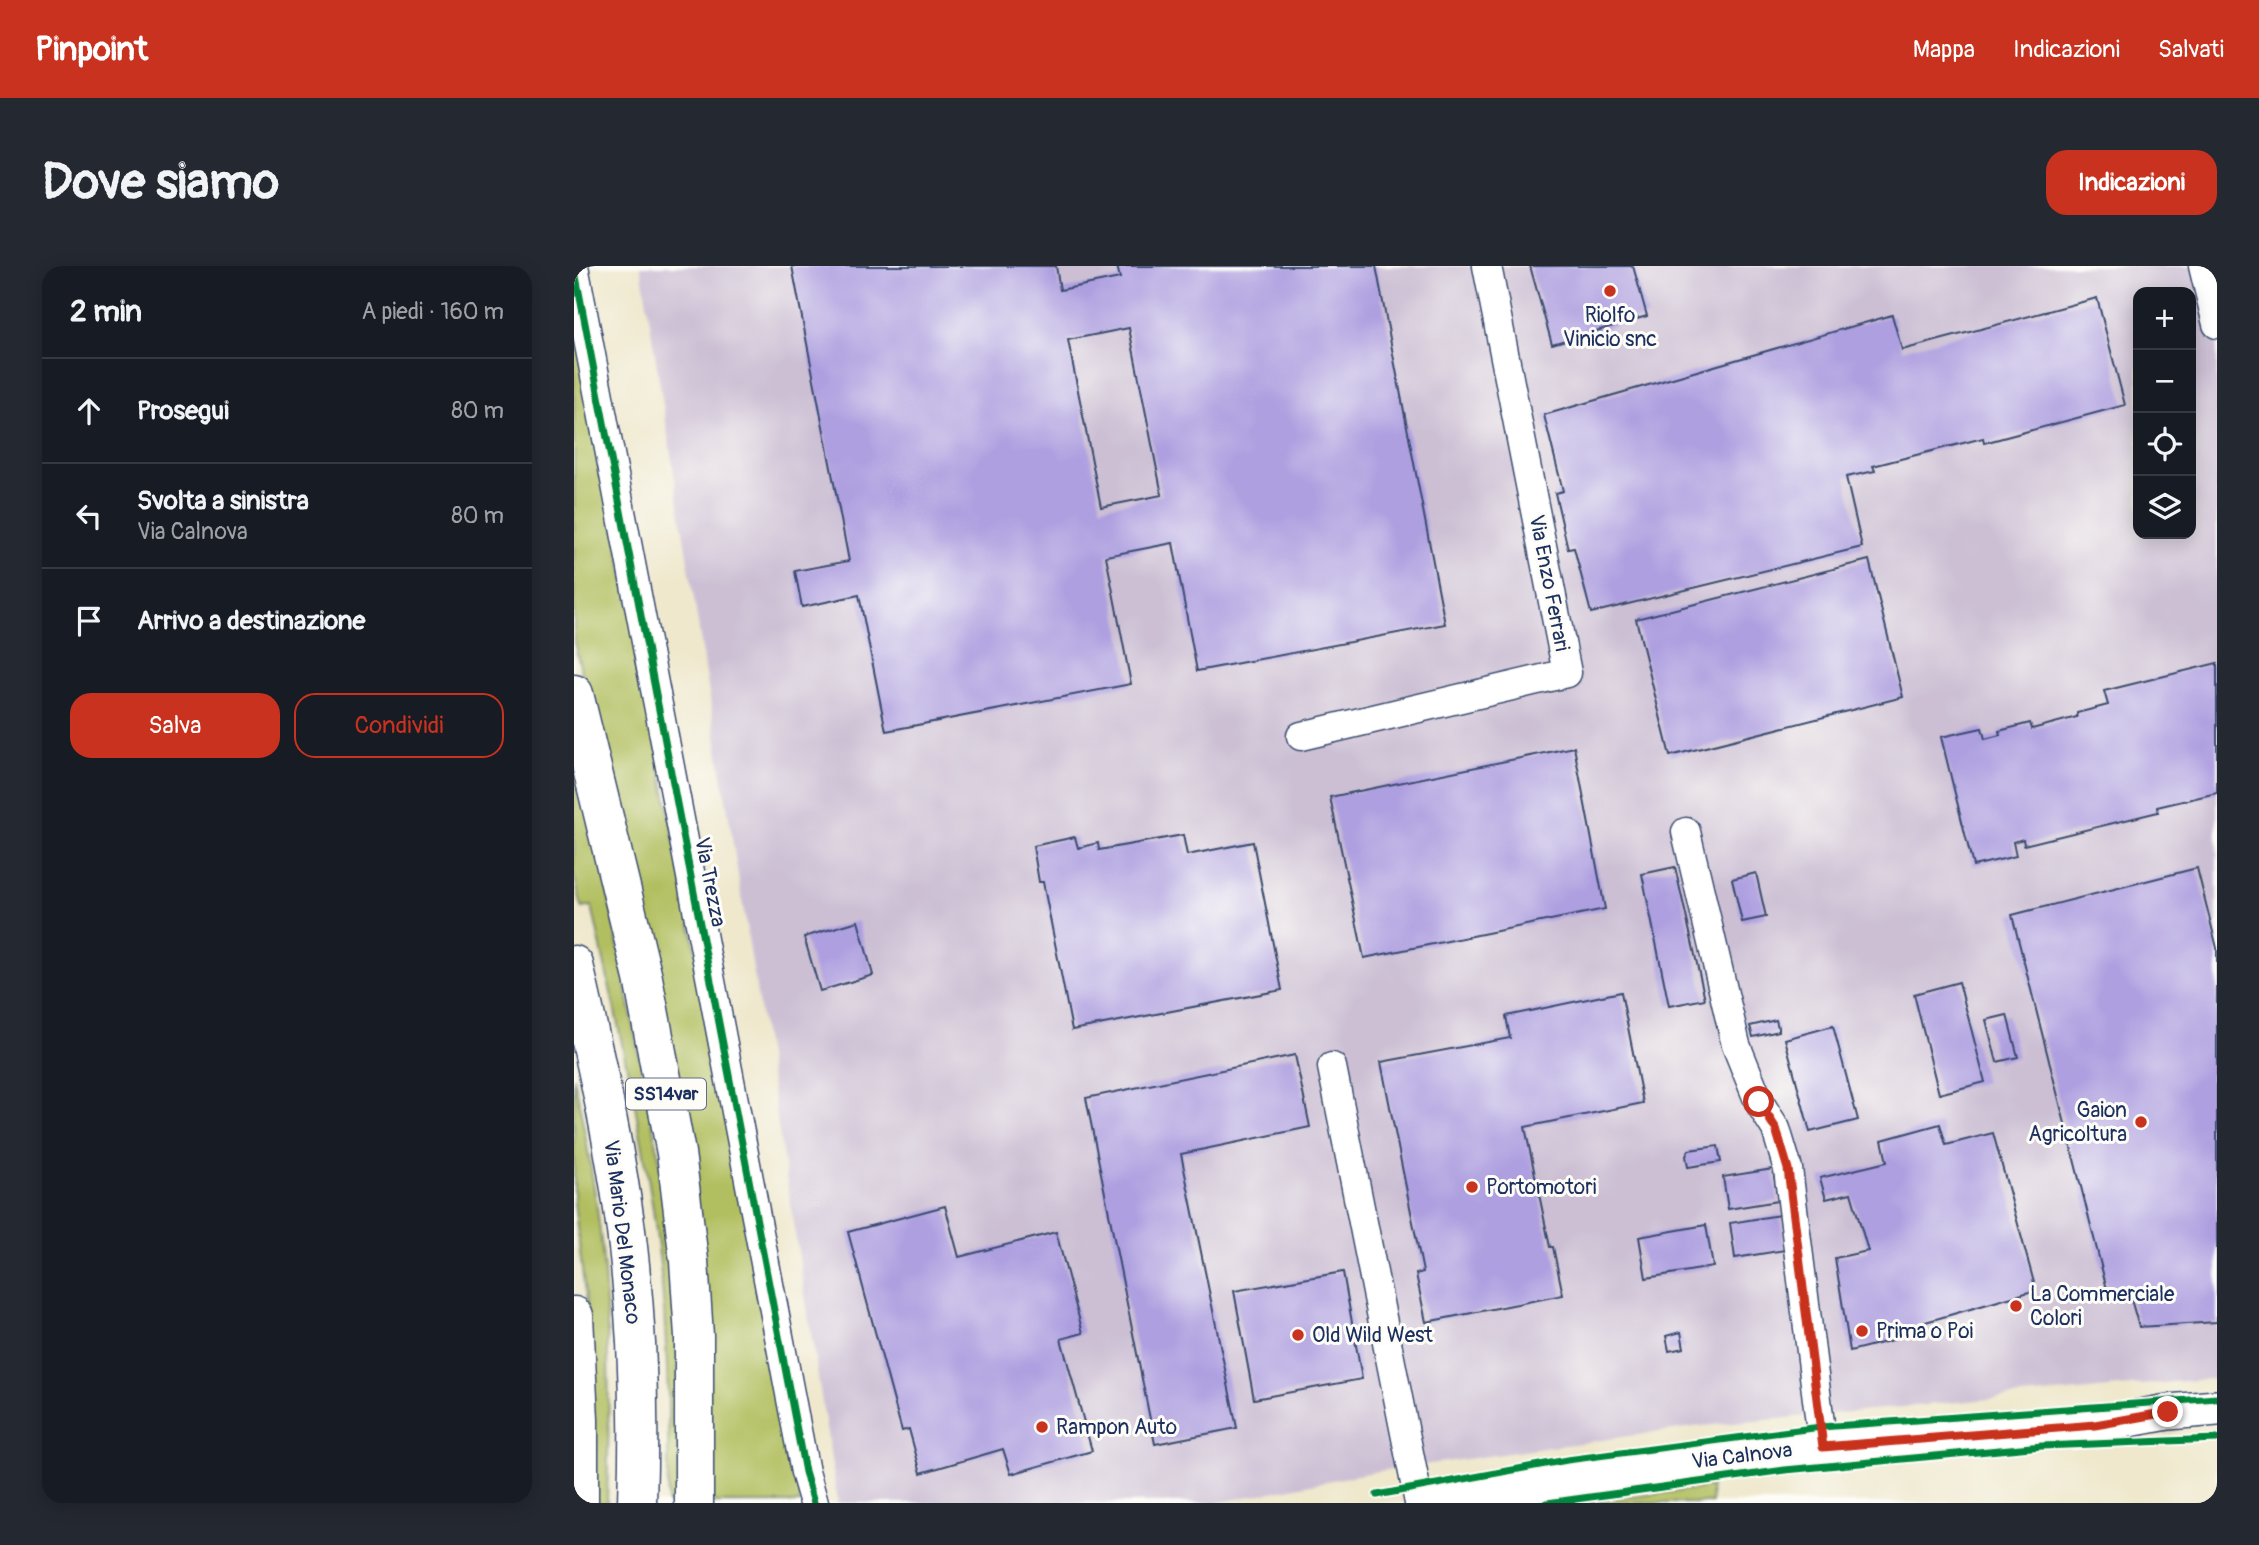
<!DOCTYPE html>
<html lang="it">
<meta charset="utf-8">
<style>
body{margin:0;font-family:Pangolin,sans-serif;background:#242831;color:#f1f3f6}
.controls{position:absolute;right:21px;top:21px;display:grid;overflow:hidden;border-radius:14px;box-shadow:0 4px 18px #0003}
.controls button{width:63px;height:63px;display:grid;place-items:center;padding:0;border:0;border-bottom:2px solid #363941;background:#171b24;color:#f1f3f6;font:35px sans-serif}
.stop{position:absolute;width:21px;height:21px;margin:-16px;border:5px solid #c8321e;border-radius:50%;background:#fff}
.stop.end{background:#c8321e;border-color:#fff;box-shadow:0 2px 7px #0008}
.list{margin:0;padding:0;list-style:none}
h2{display:flex;justify-content:space-between;align-items:center;height:91px;margin:0;padding:0 28px;font-size:30px}
h2 small{font-size:23px;font-weight:400;color:#9ea1a6}
.list li{display:grid;grid-template-columns:46px 1fr auto;gap:21px;align-items:center;box-sizing:border-box;height:105px;padding:0 28px;border-top:2px solid #363941}
.list b{display:block;font-size:26px;white-space:nowrap}
.list p{margin:0;font-size:23px;white-space:nowrap;color:#9ea1a6}
.list em{font-size:23px;font-style:normal;color:#9ea1a6}
.actions{display:flex;gap:14px;padding:21px 28px}
.actions a{flex:1;padding:16px 0;border:2px solid #c8321e;border-radius:21px;text-align:center;font-size:24px;color:#c8321e}
.actions .main{background:#c8321e;color:#fff}
.icon{flex:none;width:38px;height:38px;fill:none;stroke:currentColor;stroke-width:2;stroke-linecap:round;stroke-linejoin:round}
.map{position:relative;flex:none;width:1643px;height:1237px;overflow:hidden;border-radius:21px}
header{display:flex;align-items:center;gap:42px;box-sizing:border-box;height:98px;padding:0 35px;background:#c8321e;color:#fff}
header strong{font-size:33px}
nav{display:flex;gap:38px;margin-inline-start:auto;font-size:24px}
.intro{display:flex;align-items:center;justify-content:space-between;box-sizing:border-box;height:168px;padding:0 42px}
h1{margin:0;font-size:49px}
.button{padding:18px 32px;border-radius:21px;background:#c8321e;color:#fff;font-size:24px;font-weight:700}
main{display:flex;gap:42px;padding:0 42px}
aside{flex:1;background:#171b24;border-radius:21px;box-shadow:0 4px 18px #0003}
.map>svg:first-child{display:block}
.industrial{fill:#ccbfd4;fill-rule:evenodd}
.green{fill:#b2bf61;stroke:#667760;stroke-width:2}
.building{fill:#ad9fe0;fill-rule:evenodd}
.lines{fill:none;stroke-linecap:round;stroke-linejoin:round}
.minor-casing{stroke:#3b4b6f;stroke-width:31}
.major-casing{stroke:#3b4b6f;stroke-width:38}
.highway-casing{stroke:#3b4b6f;stroke-width:41}
.minor{stroke:#fff;stroke-width:28}
.major{stroke:#fff;stroke-width:35}
.highway{stroke:#fff;stroke-width:38}
.cycleway-casing{stroke:#fdfcf7;stroke-width:11}
.cycleway{stroke:#00873e;stroke-width:7}
.route{stroke:#c8321e;stroke-width:9}
.poi-dot{fill:#c8321e;stroke:#fdfcf7;stroke-width:2.5}
.labels{text-anchor:middle;dominant-baseline:central;stroke-width:6;stroke-linejoin:round;paint-order:stroke}
.shield{fill:#fdfcf7;stroke:#5f6c8c;stroke-width:2}
.shield-label{font-size:19px;font-weight:bold;fill:#1b2f5e}
.poi-label{font-size:21px;fill:#1b2f5e;stroke:#fdfcf7;text-anchor:start}
.street-label{font-size:21px;fill:#1b2f5e;stroke:#fdfcf7}
</style>
<header>
<strong>Pinpoint</strong>
<nav><a>Mappa</a><a>Indicazioni</a><a>Salvati</a></nav>
</header>
<div class="intro"><h1>Dove siamo</h1><a class="button">Indicazioni</a></div>
<main>
<aside>
<h2>2 min<small>A piedi · 160 m</small></h2>
<ul class="list">
<li><svg class="icon" aria-label="ahead" viewBox="0 0 24 24"><path d="M12 20V5M6 11l6-6 6 6"/></svg><div><b>Prosegui</b></div><em>80 m</em></li>
<li><svg class="icon" aria-label="left" viewBox="0 0 24 24"><path d="M17 20v-9H6M10 6l-5 5 5 5"/></svg><div><b>Svolta a sinistra</b><p>Via Calnova</p></div><em>80 m</em></li>
<li><svg class="icon" aria-label="arrive" viewBox="0 0 24 24"><path d="M6 21V4h12l-3 4 3 4H6"/></svg><div><b>Arrivo a destinazione</b></div></li>
</ul>
<div class="actions"><a class="main">Salva</a><a>Condividi</a></div>
</aside>
<div class="map">
<svg width="1643" height="1237" viewBox="0 0 1643 1237">
<rect width="100%" height="100%" fill="#fdfcf7"/>
<filter id="ink" filterUnits="userSpaceOnUse"><feTurbulence type="fractalNoise" baseFrequency=".0143" numOctaves="2"/><feDisplacementMap in="SourceGraphic" scale="14" xChannelSelector="R" yChannelSelector="G"/><feConvolveMatrix kernelMatrix="1 2 1 2 8 2 1 2 1" color-interpolation-filters="sRGB"/></filter>
<filter id="wash" filterUnits="userSpaceOnUse"><feTurbulence type="fractalNoise" baseFrequency=".00686" numOctaves="4" result="noise"/><feDisplacementMap in="SourceGraphic" scale="28" xChannelSelector="R" yChannelSelector="G"/><feGaussianBlur stdDeviation="1.57" result="paint"/><feColorMatrix in="noise" values="0 0 0 0 0 0 0 0 0 0 0 0 0 0 0 0 0 1.4 0 .05"/><feComposite in="paint" operator="in"/></filter>
<g filter="url(#wash)">
<rect width="100%" height="100%" fill="#efe8cd"/>
<path class="industrial" d="M67 0H1643V1112L1127 1160 799 1206 642 1237H264ZM1564 26H1617V268H1564Z"/>
<g class="green">
<path d="M0 48 227 1237H131L65 629 0 376Z"/>
<path d="M0 482 24 577 99 964 108 1237H93C96 1161 94 1085 87 1009 75 885 44 762 18 640L8 642 0 609Z"/>
<path d="M0 811C13 876 25 941 30 1007 36 1083 35 1160 33 1237H17L12 1037 0 936Z"/>
<path d="M1137 1221 1138 1237H1009Z"/>
</g>
<g id="blocks">
<g class="building">
<path d="M218 0H482L486 24 546 12 543 0H802L871 358 623 405 599 277 532 290 557 418 312 465 285 329 228 341 221 305 275 295ZM555 62 588 229 527 241 494 74Z"/>
<path d="M956 0H1059L1073 50 978 78Z"/>
<path d="M1523 32 1551 139 1410 177 1409 172 1299 200 1301 205 1272 211 1288 281 1017 347 1000 282 994 283 981 227 989 225 970 149 1318 49 1328 84Z"/>
<path d="M1295 294 1329 431 1096 490 1062 353Z"/>
<path d="M1643 397V527L1583 541 1584 546 1450 579 1449 573 1439 576 1442 590 1399 600 1367 471 1408 462 1411 473 1426 469 1425 465 1456 457 1458 463 1503 451V447L1534 439 1530 425Z"/>
<path d="M1000 481 1031 643 790 692 756 531Z"/>
<path d="M609 569 613 589 679 576 708 724 498 764 469 616H465L459 580 501 571 504 582 524 577 525 584Z"/>
<path d="M1101 601 1131 733 1095 740 1068 608Z"/>
<path d="M1623 602 1643 682V1056L1565 1061 1556 1030 1536 1035 1438 649Z"/>
<path d="M1182 607 1192 651 1168 656 1158 613Z"/>
<path d="M284 655 299 709 246 725 230 671Z"/>
<path d="M1385 716 1411 816 1365 828 1340 728Z"/>
<path d="M1047 726 1069 837 951 861 976 981H979L989 1029 852 1056 842 1008 849 1006 807 796 936 772 932 750Z"/>
<path d="M1433 749 1444 791 1423 796 1412 754Z"/>
<path d="M1202 754 1205 765 1179 771 1176 760Z"/>
<path d="M1259 760 1284 854 1236 866 1211 773Z"/>
<path d="M721 789 736 861 607 888 663 1162 581 1178 512 832Z"/>
<path d="M1366 858 1372 879 1419 867 1462 1024 1317 1066 1319 1074 1276 1085 1261 992 1294 985 1277 927 1252 933 1246 912 1313 896 1308 874Z"/>
<path d="M1144 880 1147 896 1114 901 1112 890 1115 884Z"/>
<path d="M1199 903 1204 935 1154 943 1149 911Z"/>
<path d="M371 940 385 991 482 966 509 1067 487 1073 518 1185 437 1208 429 1183 347 1207 335 1163 328 1165 274 966Z"/>
<path d="M1206 949 1211 984 1161 992 1156 957Z"/>
<path d="M1132 959 1139 1001 1072 1012 1065 971Z"/>
<path d="M769 1006 788 1113 680 1133 660 1025Z"/>
<path d="M1107 1066 1110 1082 1095 1085 1092 1070Z"/>
</g>
</g>
</g>
<g filter="url(#ink)">
<use href="#blocks" fill-opacity="0" stroke="#3b4b6f" stroke-width="2"/>
<g class="lines">
<g class="minor-casing">
<g id="minor">
<path d="M0 0 231 1206 240 1237"/>
<path d="M1629 0 1643 58"/>
<path d="M727 470 993 407 913 0"/>
<path d="M1112 566 1162 779 1185 836 1202 863 1214 903 1249 1181"/>
<path d="M758 801 845 1237"/>
</g>
</g>
<g class="major-casing">
<path id="major" d="M861 1237 965 1218 1124 1195 1249 1181 1521 1159 1594 1146 1643 1142"/>
</g>
<g class="highway-casing">
<g id="highway">
<path d="M0 428 69 712 102 887 115 995 120 1070V1237"/>
<path d="M0 699C21 792 43 886 54 981 64 1066 66 1152 63 1237"/>
<path d="M0 1050 5 1154V1237"/>
</g>
</g>
<use href="#minor" class="minor"/>
<use href="#major" class="major"/>
<use href="#highway" class="highway"/>
<g class="cycleway-casing">
<g id="cycleway">
<path d="M0 0 231 1206 240 1237"/>
<path d="M803 1229 993 1194 1247 1161 1643 1132"/>
<path d="M973 1237 1211 1204 1468 1180 1643 1173"/>
</g>
</g>
<use href="#cycleway" class="cycleway"/>
</g>
</g>
<g class="lines" filter="url(#ink)">
<path class="route" d="M1185 836 1202 863 1214 903 1249 1181 1521 1159 1594 1146"/>
</g>
<g class="poi-dot">
<circle cx="1036" cy="25" r="7"/>
<circle cx="1567" cy="856" r="7"/>
<circle cx="898" cy="921" r="7"/>
<circle cx="1442" cy="1040" r="7"/>
<circle cx="1288" cy="1065" r="7"/>
<circle cx="724" cy="1069" r="7"/>
<circle cx="468" cy="1161" r="7"/>
</g>
<g class="labels">
<rect class="shield" x="52" y="812.5" width="80" height="31" rx="5"/>
<g class="shield-label">
<text x="92" y="828">SS14var</text>
</g>
<g class="poi-label">
<text x="1036" y="49" text-anchor="middle">Riolfo<tspan x="1036" dy="24">Vinicio snc</tspan></text>
<text x="1553" y="844" text-anchor="end">Gaion<tspan x="1553" dy="24">Agricoltura</tspan></text>
<text x="912" y="921">Portomotori</text>
<text x="1456" y="1028">La Commerciale<tspan x="1456" dy="24">Colori</tspan></text>
<text x="1302" y="1065">Prima o Poi</text>
<text x="738" y="1069">Old Wild West</text>
<text x="482" y="1161">Rampon Auto</text>
</g>
<g class="street-label">
<text transform="translate(975 317) rotate(79)">Via Enzo Ferrari</text>
<text transform="translate(136 616) rotate(79)">Via Trezza</text>
<text transform="translate(48 966) rotate(83)">Via Mario Del Monaco</text>
<text transform="translate(1168 1190) rotate(-7)">Via Calnova</text>
</g>
</g>
</svg>
<div class="controls">
<button>+</button>
<button>−</button>
<button><svg class="icon" aria-label="locate" viewBox="0 0 24 24"><circle cx="12" cy="12" r="6"/><path d="M12 2v4M12 18v4M2 12h4M18 12h4"/></svg></button>
<button><svg class="icon" aria-label="layers" viewBox="0 0 24 24"><path d="M12 4l9 5-9 5-9-5zM3 14l9 5 9-5"/></svg></button>
</div>
<div class="stop" style="left:1185px;top:836px"></div>
<div class="stop end" style="left:1594px;top:1146px"></div>
</div>
</main>
